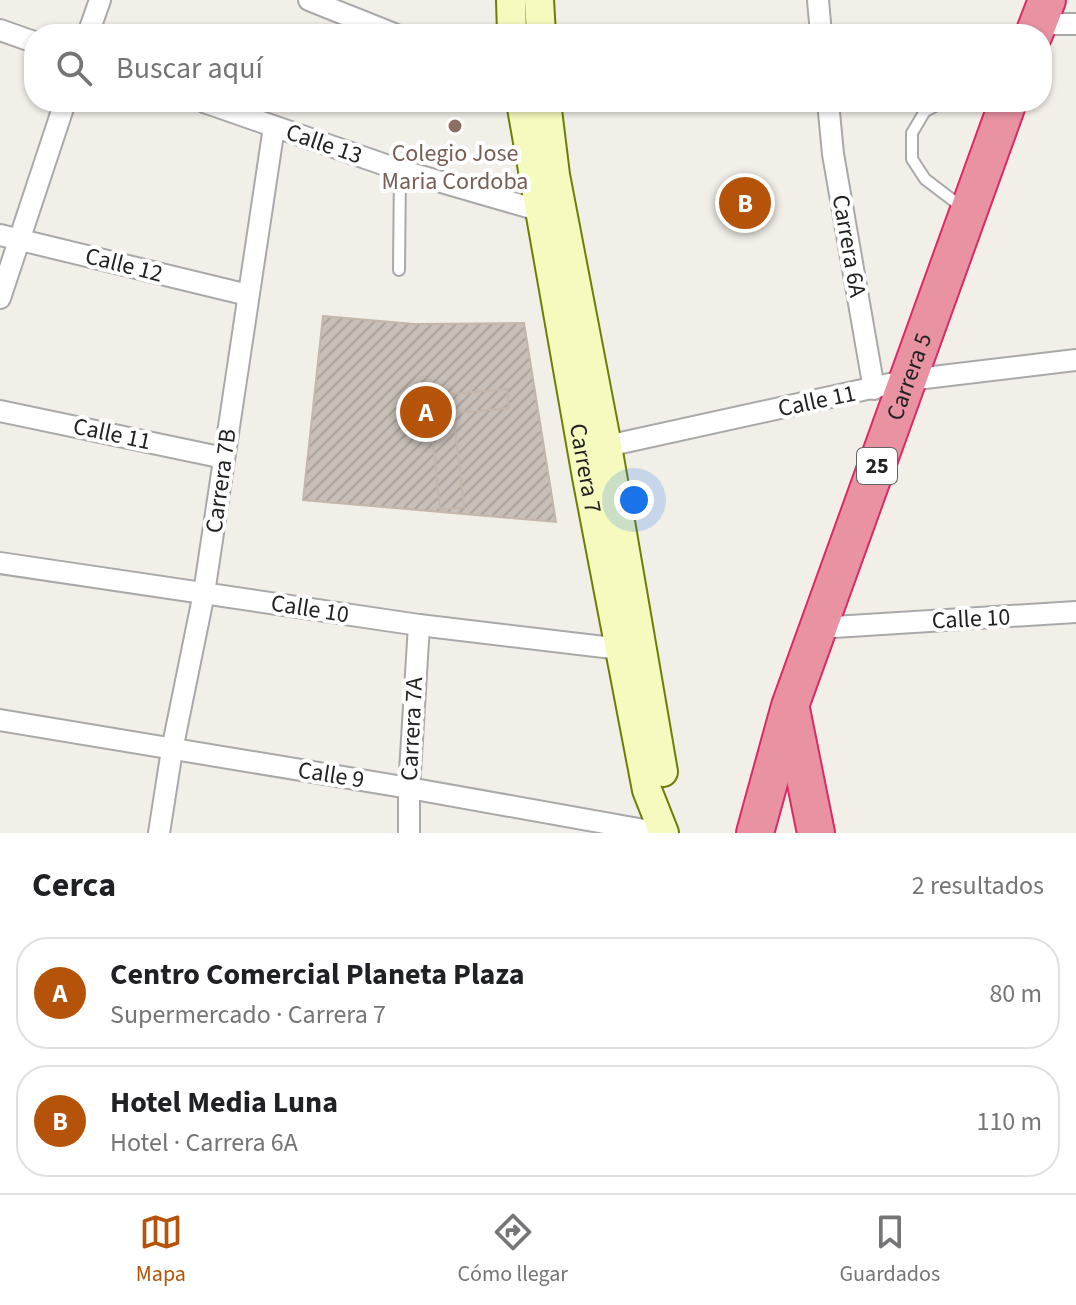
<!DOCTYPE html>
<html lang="es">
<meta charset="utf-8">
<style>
body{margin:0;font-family:"Source Sans 3",sans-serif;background:#f2f2f2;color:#202124}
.you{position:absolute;left:634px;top:500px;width:28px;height:28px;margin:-20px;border:6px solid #fff;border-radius:50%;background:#1a73e8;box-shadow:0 0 0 12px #1a73e833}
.badge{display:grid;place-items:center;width:52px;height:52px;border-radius:50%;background:#b45309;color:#fff;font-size:26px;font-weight:700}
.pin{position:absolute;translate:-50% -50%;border:4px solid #fff;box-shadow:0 2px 8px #0006}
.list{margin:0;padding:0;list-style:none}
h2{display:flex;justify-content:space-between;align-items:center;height:104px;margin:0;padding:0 32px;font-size:34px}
h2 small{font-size:26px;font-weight:400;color:#757577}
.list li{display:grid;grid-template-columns:52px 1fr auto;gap:24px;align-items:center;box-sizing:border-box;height:112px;margin:0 16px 16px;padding:0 16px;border:2px solid #e0e0e0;border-radius:32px}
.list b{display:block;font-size:30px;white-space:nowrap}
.list p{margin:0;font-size:26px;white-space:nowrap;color:#757577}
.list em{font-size:26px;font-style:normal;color:#757577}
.icon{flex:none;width:44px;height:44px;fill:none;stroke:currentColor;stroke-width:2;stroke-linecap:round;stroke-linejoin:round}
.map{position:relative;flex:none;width:1076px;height:833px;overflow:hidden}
.search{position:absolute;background:#fff;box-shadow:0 2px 6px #0004;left:24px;right:24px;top:24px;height:88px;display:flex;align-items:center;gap:20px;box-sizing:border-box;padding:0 28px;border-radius:32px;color:#757577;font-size:30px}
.sheet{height:360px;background:#fff}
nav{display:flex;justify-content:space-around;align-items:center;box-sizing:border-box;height:112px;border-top:2px solid #e0e0e0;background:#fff;font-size:22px;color:#757577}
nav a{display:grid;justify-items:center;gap:4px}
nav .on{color:#b45309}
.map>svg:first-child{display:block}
.building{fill:url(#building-hatch);stroke:#c4b6ab;stroke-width:2}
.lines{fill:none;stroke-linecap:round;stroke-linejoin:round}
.lane-casing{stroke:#a9a9a9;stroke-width:14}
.street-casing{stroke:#a9a9a9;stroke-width:24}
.secondary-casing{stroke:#707d05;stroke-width:32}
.highway-casing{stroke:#dc2a67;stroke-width:40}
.lane{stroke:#fff;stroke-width:10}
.street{stroke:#fff;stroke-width:20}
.secondary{stroke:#f7fabf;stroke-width:28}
.highway{stroke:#e892a2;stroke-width:36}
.education-dot{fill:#8d6e63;stroke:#fff;stroke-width:3}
.labels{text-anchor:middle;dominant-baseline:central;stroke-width:8;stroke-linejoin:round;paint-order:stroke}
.shield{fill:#fff;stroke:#646464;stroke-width:2}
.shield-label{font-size:22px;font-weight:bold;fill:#222}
.street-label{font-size:24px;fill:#222;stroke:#fff}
.education-label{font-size:24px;fill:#785e54;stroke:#fff}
</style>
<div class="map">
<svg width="1076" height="833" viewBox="0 0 1076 833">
<defs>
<pattern id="building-hatch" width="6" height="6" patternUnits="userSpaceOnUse" patternTransform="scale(2)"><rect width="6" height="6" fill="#c7bfb8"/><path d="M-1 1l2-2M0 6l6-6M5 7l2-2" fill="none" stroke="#aba49e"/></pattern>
</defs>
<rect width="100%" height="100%" fill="#f2efe9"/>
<g class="building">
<path d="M323 316 414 324 524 323 556 522 303 500Z"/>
<path d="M507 389 509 408 422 416 421 397Z"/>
<path d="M454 419 464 507 440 510 431 422Z"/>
</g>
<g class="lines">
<g class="lane-casing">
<g id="lane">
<path d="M943 102 925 111 912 133V159L925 179 963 208"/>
<path d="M399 270 400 170"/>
</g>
</g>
<g class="street-casing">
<g id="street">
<path d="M309 0 394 34"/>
<path d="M818 0 821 34"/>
<path d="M1038 24H1076"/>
<path d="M0 30 34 42"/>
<path d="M88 34 100 0"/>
<path d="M204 102 400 170 538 210"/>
<path d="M828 102 833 154 874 389"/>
<path d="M0 235 248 295"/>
<path d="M0 298 65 102"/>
<path d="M0 411 224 458"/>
<path d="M607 446 908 380 1076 360"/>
<path d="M0 563 419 625 621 649"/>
<path d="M818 628 1076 612"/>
<path d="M0 720 409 788 661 833"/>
<path d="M159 833 172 750 204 593 274 127"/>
<path d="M409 833V788L419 625"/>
</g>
</g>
<g class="secondary-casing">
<g id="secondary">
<path d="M511 0 512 34"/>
<path d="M539 0 541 34"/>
<path id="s1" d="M521 102 587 477 647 790 664 833"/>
<path d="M546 102 555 175 607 446 663 772"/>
</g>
</g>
<g class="highway-casing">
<g id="highway">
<path d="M1034 34 1047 0"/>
<path d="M791 709 816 833"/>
<path id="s2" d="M755 833 790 706 1008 102"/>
</g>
</g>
<use href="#lane" class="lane"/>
<use href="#street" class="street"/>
<use href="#secondary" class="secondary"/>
<use href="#highway" class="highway"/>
</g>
<circle class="education-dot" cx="455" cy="126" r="8"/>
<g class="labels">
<rect class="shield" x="857" y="448" width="40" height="36" rx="6"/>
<g class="shield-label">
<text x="877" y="466">25</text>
</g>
<g class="street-label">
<text transform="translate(324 144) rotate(19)">Calle 13</text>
<text transform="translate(849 246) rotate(80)">Carrera 6A</text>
<text transform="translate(124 265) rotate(14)">Calle 12</text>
<text stroke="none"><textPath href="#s2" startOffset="482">Carrera 5</textPath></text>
<text transform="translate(817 401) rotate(-12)">Calle 11</text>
<text transform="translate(112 434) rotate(12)">Calle 11</text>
<text stroke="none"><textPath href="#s1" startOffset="372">Carrera 7</textPath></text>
<text transform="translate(221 481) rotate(-82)">Carrera 7B</text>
<text transform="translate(310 609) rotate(9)">Calle 10</text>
<text transform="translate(971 619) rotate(-3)">Calle 10</text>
<text transform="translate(412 729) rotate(-87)">Carrera 7A</text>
<text transform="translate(331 775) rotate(9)">Calle 9</text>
</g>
<g class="education-label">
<text x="455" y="153">Colegio Jose<tspan x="455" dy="28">Maria Cordoba</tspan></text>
</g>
</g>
</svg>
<div class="you"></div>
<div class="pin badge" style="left:426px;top:412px">A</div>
<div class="pin badge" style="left:745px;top:203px">B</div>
<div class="search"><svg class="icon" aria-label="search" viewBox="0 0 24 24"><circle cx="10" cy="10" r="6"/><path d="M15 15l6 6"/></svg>Buscar aquí</div>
</div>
<section class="sheet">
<h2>Cerca<small>2 resultados</small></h2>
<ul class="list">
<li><span class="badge">A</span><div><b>Centro Comercial Planeta Plaza</b><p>Supermercado · Carrera 7</p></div><em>80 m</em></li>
<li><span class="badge">B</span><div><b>Hotel Media Luna</b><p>Hotel · Carrera 6A</p></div><em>110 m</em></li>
</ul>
</section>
<nav>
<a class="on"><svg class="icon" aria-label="map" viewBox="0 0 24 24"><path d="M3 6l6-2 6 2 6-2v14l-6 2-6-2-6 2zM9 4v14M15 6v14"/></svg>Mapa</a>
<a><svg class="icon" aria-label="directions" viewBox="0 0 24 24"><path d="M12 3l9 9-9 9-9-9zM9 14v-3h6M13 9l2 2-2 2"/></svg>Cómo llegar</a>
<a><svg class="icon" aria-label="saved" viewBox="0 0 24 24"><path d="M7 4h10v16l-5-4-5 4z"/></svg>Guardados</a>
</nav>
